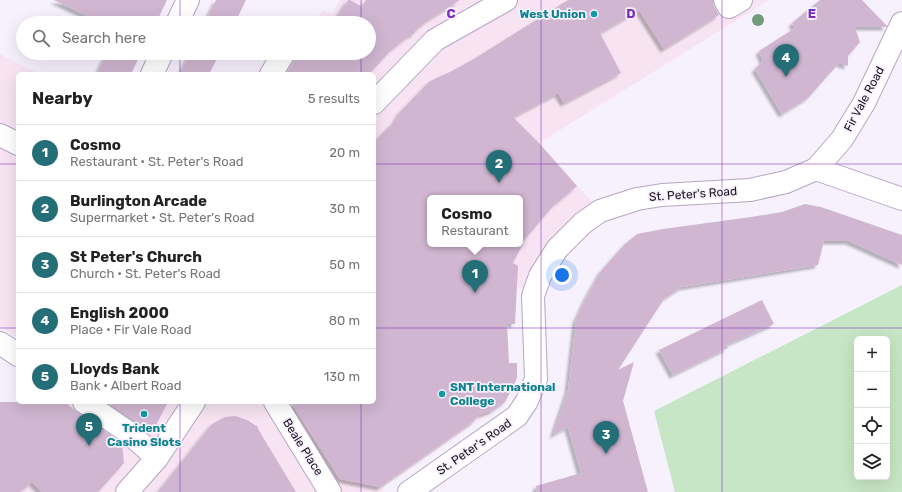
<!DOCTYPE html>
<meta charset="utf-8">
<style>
body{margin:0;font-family:Rubik,sans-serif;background:#f6f6f6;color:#222}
.controls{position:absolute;right:12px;bottom:12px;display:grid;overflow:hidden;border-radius:6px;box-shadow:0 4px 16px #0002}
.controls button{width:36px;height:36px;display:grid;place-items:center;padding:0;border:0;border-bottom:1px solid #e0e0e0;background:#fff;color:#222;font:20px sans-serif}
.you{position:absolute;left:562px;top:275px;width:14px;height:14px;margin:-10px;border:3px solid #fff;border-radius:50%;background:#1a73e8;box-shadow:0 0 0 6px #1a73e833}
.badge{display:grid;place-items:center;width:26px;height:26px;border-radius:50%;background:#246e77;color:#fff;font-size:13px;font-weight:700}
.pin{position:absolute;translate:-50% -33px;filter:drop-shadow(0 1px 2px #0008)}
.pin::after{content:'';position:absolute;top:21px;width:14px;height:12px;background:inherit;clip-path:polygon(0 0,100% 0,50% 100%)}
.popup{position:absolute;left:427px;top:195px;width:96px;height:52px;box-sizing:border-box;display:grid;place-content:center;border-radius:6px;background:#fff;filter:drop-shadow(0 1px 3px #0005);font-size:13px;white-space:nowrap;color:#767676}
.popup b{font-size:15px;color:#222}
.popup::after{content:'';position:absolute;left:50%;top:100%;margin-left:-8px;border:8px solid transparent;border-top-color:#fff}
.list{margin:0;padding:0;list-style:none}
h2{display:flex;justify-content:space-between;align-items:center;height:52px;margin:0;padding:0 16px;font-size:17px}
h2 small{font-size:13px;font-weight:400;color:#767676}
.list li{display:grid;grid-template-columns:26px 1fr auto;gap:12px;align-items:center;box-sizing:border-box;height:56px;padding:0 16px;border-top:1px solid #e0e0e0}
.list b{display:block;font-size:15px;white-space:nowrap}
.list p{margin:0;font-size:13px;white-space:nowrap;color:#767676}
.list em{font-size:13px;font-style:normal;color:#767676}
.icon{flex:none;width:22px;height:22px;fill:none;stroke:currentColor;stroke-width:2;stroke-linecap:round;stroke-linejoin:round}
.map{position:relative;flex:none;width:902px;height:492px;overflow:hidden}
.search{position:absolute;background:#fff;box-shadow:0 4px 16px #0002;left:16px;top:16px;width:360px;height:44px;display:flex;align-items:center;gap:10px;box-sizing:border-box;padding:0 14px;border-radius:22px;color:#767676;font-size:15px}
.panel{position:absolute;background:#fff;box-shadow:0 4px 16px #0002;left:16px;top:72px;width:360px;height:332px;border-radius:6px}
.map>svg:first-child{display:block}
.commercial{fill:#f7e3f2}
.green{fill:#c7e6c5;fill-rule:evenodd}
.building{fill:#d0b6d1;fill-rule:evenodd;filter:url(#shadow)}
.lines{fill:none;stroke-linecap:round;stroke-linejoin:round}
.minor-casing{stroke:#b4a6c5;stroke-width:24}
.minor{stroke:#fff;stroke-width:22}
.tree{fill:#729979}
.grid{fill:none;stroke:#7b2cbf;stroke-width:1;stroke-opacity:0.55}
.culture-dot{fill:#0f9aa8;stroke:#f7f1fe;stroke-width:1.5}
.labels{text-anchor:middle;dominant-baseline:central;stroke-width:3.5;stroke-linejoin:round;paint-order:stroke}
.culture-label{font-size:12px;font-weight:bold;fill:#0d838f;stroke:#f7f1fe;text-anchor:end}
.street-label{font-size:12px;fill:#1a1420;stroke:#f7f1fe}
.grid-label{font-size:13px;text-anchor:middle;font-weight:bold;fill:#7b2cbf;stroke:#f7f1fe;stroke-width:3.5;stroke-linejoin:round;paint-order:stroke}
</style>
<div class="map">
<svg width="902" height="492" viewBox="0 0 902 492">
<defs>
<filter id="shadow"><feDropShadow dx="-3.5" dy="3.5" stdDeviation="1" flood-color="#0004"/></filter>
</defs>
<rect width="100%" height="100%" fill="#f7f1fe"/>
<g class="commercial">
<path d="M340 0H769L539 143 600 211 533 296 448 244H520V198H430L374 268V74H278L293 53H369V23H314L323 10 332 14Z"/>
<path d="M0 54 39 74H18V338L0 326Z"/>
<path d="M508 400 386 485 382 492H0V487L37 402H329L413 411Z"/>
</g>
<path class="green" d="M902 285V492H675L654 411ZM857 339H887V477H857Z"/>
<g class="building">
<path d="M54 0H167L156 23H102Z"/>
<path d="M216 0H246L235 23H205Z"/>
<path d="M348 0H350L362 7 366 0H460L428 20 416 30 414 34 410 35 391 50 369 74H286L300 53H369V23H333Z"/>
<path d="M568 0H713L714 6 719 15 664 49 639 10 600 33 621 73 564 103 558 93 513 117 539 143 577 186 553 206 521 244H523L513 263 518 266 515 324H507L509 363H517V378L514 385 505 402 492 411 478 415 474 421 380 487 340 479 291 402H374V142L395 121 400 112 430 81 452 71 477 57ZM430 198H520V244H430Z"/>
<path d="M820 0H862L887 26 886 27H855L860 42 848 56V66L839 63 808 98 782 114 755 69 763 61 759 51 795 28 792 23Z"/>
<path d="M107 53H141L131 74H97Z"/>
<path d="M190 53H220L209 74H180Z"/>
<path d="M805 204 821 207 902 235V265L849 241H824L818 265 682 287 664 299 618 370 634 362 623 401 648 492H537L536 486 581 473 568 427 553 435 568 390 576 320 586 298 601 271 625 244 637 234 663 229 751 217 782 212Z"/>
<path d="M762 300 774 324 726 345 728 348 673 375 659 350Z"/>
<path d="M0 402H65L77 412 122 443 124 463 98 492H42L32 482 20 492H0Z"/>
<path d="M112 402H168L156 425 140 426 110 405Z"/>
<path d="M235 416 247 420 258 427V429L296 492H158L212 424 225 417Z"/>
</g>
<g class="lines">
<g class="minor-casing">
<g id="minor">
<path d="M725 0 729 7 741 0"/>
<path d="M177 23 188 0"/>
<path d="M152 74 162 53"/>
<path d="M271 74 284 53"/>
<path d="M374 103 435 40 506 0"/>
<path d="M0 135 18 144"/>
<path d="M816 169 902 199"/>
<path d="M0 343 18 355"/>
<path d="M84 402 128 432 157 458"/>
<path d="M275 402 330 492"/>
<path d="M127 492 157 458 194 402"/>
<path d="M409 492 517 416 527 401 536 379 533 296 540 276 557 249 583 223 600 211 637 199 662 195 750 190 786 182 816 169 842 139 864 103 902 23"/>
</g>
</g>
<use href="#minor" class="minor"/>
</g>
<circle class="tree" cx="758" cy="20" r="6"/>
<path class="grid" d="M180 0V23M361 0V23M541 0V492M722 0V492M180 53V74M361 53V74M0 164H18M374 164H902M0 328H18M374 328H902M180 402V492M361 402V492"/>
<g class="culture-dot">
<circle cx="594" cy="14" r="4"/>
<circle cx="442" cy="394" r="4"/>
<circle cx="144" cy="414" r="4"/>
</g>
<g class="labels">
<g class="culture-label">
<text x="586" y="14">West Union</text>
<text x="450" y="387" text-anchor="start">SNT International<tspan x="450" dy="14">College</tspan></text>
<text x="144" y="428" text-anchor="middle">Trident<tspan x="144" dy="14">Casino Slots</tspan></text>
</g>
<g class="street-label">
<text transform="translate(864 99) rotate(-62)">Fir Vale Road</text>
<text transform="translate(693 194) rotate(-4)">St. Peter's Road</text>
<text transform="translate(303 447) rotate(58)">Beale Place</text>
<text transform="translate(474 447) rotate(-35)">St. Peter's Road</text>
</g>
</g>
<g class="grid-label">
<text x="451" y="18">C</text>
<text x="631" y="18">D</text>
<text x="812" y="18">E</text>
</g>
</svg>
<div class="controls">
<button>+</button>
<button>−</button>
<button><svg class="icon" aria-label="locate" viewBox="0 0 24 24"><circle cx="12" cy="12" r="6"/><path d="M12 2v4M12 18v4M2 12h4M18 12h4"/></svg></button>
<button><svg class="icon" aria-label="layers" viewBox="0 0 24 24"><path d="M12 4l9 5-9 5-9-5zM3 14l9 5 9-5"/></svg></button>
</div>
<div class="you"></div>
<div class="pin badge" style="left:475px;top:293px">1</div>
<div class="popup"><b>Cosmo</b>Restaurant</div>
<div class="pin badge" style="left:499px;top:183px">2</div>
<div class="pin badge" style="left:606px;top:454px">3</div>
<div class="pin badge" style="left:786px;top:77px">4</div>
<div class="pin badge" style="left:89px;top:446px">5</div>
<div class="search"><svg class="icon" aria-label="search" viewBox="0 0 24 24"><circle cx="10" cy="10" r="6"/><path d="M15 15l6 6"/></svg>Search here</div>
<section class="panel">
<h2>Nearby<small>5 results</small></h2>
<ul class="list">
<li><span class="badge">1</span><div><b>Cosmo</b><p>Restaurant · St. Peter's Road</p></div><em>20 m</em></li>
<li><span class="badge">2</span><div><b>Burlington Arcade</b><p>Supermarket · St. Peter's Road</p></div><em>30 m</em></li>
<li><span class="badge">3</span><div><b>St Peter's Church</b><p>Church · St. Peter's Road</p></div><em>50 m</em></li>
<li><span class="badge">4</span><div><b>English 2000</b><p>Place · Fir Vale Road</p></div><em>80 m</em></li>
<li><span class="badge">5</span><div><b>Lloyds Bank</b><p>Bank · Albert Road</p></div><em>130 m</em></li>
</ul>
</section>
</div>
